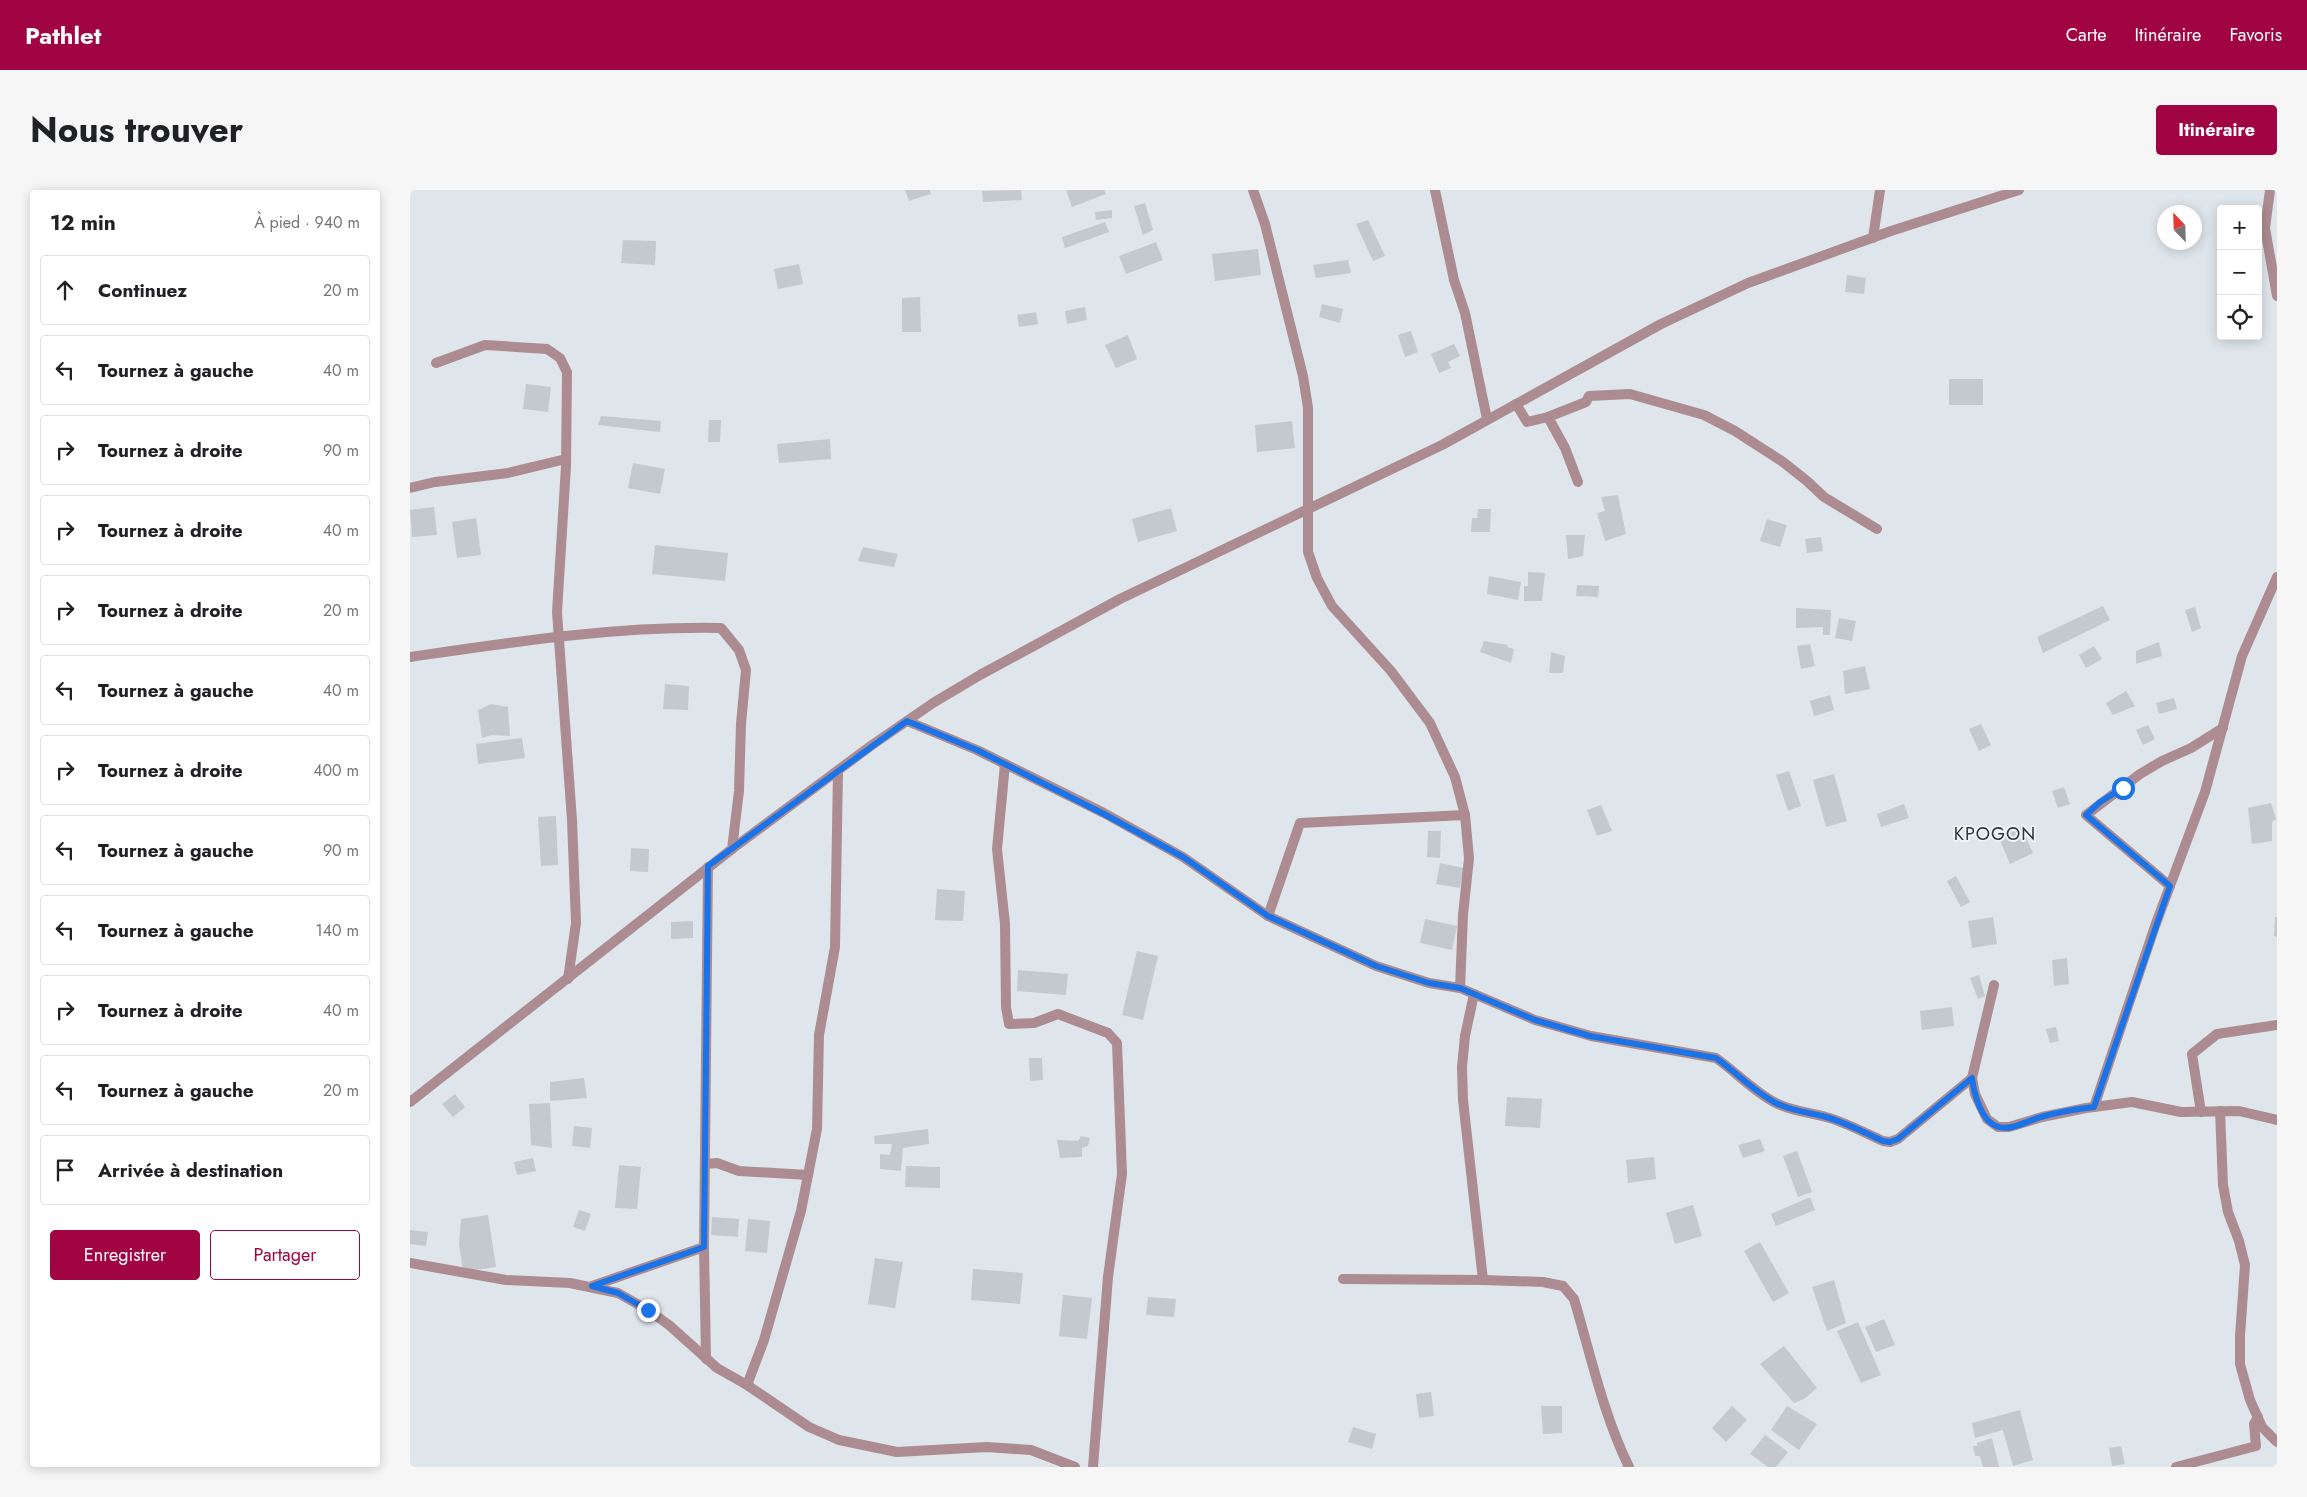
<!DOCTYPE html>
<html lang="fr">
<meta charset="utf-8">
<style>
body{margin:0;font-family:Jost,sans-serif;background:#f6f6f6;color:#202124}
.controls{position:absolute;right:15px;top:15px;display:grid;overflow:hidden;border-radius:5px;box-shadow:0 2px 12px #0003}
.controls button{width:45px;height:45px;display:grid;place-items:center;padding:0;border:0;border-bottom:1px solid #e0e0e0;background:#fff;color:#202124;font:25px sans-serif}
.compass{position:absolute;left:1747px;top:15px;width:45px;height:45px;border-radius:50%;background:#fff;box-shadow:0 2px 12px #0003;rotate:337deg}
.stop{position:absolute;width:15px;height:15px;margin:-11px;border:4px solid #1a73e8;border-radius:50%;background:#fff}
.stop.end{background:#1a73e8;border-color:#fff;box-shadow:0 1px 5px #0008}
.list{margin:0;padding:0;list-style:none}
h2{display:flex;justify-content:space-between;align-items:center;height:65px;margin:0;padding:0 20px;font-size:21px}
h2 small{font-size:16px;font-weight:400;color:#757577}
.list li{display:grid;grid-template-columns:32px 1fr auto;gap:15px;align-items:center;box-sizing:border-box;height:70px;margin:0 10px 10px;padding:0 10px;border:1px solid #e0e0e0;border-radius:5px}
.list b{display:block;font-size:19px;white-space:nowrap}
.list em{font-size:16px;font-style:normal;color:#757577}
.actions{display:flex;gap:10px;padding:15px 20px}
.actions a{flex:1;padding:11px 0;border:1px solid #a10443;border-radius:5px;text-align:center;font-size:18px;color:#a10443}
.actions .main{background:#a10443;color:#fff}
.icon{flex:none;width:28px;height:28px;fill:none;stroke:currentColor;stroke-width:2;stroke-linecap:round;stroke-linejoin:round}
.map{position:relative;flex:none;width:1867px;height:1277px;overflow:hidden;border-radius:5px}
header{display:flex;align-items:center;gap:30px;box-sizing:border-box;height:70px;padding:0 25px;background:#a10443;color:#fff}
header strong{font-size:24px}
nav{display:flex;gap:28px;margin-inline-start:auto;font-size:18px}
.intro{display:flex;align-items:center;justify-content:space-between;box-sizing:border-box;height:120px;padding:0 30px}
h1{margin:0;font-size:35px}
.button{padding:12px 22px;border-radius:5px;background:#a10443;color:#fff;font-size:18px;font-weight:700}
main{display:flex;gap:30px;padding:0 30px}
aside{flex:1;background:#fff;border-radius:5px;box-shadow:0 2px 12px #0003}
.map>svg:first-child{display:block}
.building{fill:#c3c9ce}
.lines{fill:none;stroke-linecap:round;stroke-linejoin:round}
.street{stroke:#ac8c90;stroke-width:10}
.route{stroke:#1a73e8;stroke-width:6}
.labels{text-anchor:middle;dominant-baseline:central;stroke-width:4;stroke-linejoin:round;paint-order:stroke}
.quarter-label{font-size:18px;letter-spacing:1px;fill:#2f3538;stroke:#edf4f9}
</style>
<header>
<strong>Pathlet</strong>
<nav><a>Carte</a><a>Itinéraire</a><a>Favoris</a></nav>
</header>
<div class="intro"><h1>Nous trouver</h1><a class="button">Itinéraire</a></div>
<main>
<aside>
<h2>12 min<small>À pied · 940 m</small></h2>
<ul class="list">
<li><svg class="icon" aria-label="ahead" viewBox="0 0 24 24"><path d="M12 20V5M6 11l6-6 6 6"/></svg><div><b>Continuez</b></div><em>20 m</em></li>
<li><svg class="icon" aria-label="left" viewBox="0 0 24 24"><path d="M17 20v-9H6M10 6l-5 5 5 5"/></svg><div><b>Tournez à gauche</b></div><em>40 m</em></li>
<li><svg class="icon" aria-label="right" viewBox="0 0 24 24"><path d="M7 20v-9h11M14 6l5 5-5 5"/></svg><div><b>Tournez à droite</b></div><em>90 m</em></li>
<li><svg class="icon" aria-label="right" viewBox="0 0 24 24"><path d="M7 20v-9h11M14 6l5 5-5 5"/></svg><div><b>Tournez à droite</b></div><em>40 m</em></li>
<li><svg class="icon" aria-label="right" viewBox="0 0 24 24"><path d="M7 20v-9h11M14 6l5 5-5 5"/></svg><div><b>Tournez à droite</b></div><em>20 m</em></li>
<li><svg class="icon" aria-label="left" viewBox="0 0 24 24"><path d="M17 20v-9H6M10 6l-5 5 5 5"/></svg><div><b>Tournez à gauche</b></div><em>40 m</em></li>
<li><svg class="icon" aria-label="right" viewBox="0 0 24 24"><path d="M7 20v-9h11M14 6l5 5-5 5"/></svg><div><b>Tournez à droite</b></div><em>400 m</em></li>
<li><svg class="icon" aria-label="left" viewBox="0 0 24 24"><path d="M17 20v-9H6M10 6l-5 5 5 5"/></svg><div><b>Tournez à gauche</b></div><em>90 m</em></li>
<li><svg class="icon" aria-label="left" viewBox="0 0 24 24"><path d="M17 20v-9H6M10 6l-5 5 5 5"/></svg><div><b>Tournez à gauche</b></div><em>140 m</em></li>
<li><svg class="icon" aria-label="right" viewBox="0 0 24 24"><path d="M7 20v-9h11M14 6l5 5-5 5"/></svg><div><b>Tournez à droite</b></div><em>40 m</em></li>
<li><svg class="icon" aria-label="left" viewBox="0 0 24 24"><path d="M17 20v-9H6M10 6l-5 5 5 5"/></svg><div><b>Tournez à gauche</b></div><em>20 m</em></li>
<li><svg class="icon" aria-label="arrive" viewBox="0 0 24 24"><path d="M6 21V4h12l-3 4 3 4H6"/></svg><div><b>Arrivée à destination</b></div></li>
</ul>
<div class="actions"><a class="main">Enregistrer</a><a>Partager</a></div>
</aside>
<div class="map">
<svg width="1867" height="1277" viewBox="0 0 1867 1277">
<rect width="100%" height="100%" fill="#dfe6eb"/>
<g class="building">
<path d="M495 0H520L521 4 499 11Z"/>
<path d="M611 0 612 10 573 12 572 1Z"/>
<path d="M656 0H694L696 4 662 17Z"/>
<path d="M735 13 743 40 733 45 724 16Z"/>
<path d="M702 20V28L686 30 685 22Z"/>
<path d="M958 30 975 66 963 71 946 34Z"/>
<path d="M695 32 699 42 655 58 652 47Z"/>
<path d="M213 50 246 51 245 75 211 73Z"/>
<path d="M746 52 753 70 716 84 709 66Z"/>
<path d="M848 59 851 85 805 91 802 64Z"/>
<path d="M938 70 941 83 906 88 903 75Z"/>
<path d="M389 74 393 94 368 99 364 79Z"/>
<path d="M1437 85 1456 88 1454 104 1435 102Z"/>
<path d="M510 107 511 142H492V108Z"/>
<path d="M912 114 933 119 930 133 909 127Z"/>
<path d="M675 117 677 130 657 134 655 121Z"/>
<path d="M626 122 628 134 609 137 607 125Z"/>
<path d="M1001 141 1008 162 995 167 988 145Z"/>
<path d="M718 145 727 169 706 178 695 155Z"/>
<path d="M1044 154 1050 166 1038 172 1041 178 1029 183 1021 164Z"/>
<rect x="1539" y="189" width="34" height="26"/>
<path d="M116 194 141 197 138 222 113 219Z"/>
<path d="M191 226 251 231 250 242 188 235Z"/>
<path d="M299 230H311L310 252H298Z"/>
<path d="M882 231 885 258 847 262 845 235Z"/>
<path d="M420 249 421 269 369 273 367 254Z"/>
<path d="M223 273 255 279 250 304 218 298Z"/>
<path d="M1208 305 1216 344 1195 351 1187 323 1195 321 1191 307Z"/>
<path d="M24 317 27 345 2 347 0 320Z"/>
<path d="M761 318 767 341 728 352 722 329Z"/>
<path d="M1068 319H1081L1080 342H1061L1062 328H1067Z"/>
<path d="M66 328 71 365 47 368 42 332Z"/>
<path d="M1357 329 1377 335 1370 357 1350 351Z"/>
<path d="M1156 345H1175L1173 366 1158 369Z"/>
<path d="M1411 347 1413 361 1397 363 1395 349Z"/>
<path d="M245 355 318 363 315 391 242 384Z"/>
<path d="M453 357 488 364 484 377 448 371Z"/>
<path d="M1118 382 1135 383 1132 411H1114V396H1118Z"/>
<path d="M1079 386 1111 392 1108 410 1077 404Z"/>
<path d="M1167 395 1189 396 1188 407 1166 406Z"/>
<path d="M1693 416 1700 430 1633 463 1627 447Z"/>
<path d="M1785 417 1791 438 1782 442 1775 420Z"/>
<path d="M1386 418 1421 420 1420 445H1413V437L1386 438Z"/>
<path d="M1429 428 1446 431 1442 451 1425 448Z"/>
<path d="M1074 451 1098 455 1097 457 1104 459 1101 473 1070 462Z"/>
<path d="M1749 452 1752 466 1726 474V461Z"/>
<path d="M1400 454 1405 476 1391 479 1387 456Z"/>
<path d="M1684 456 1692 469 1676 478 1669 465Z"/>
<path d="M1141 462 1155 466 1153 483H1139Z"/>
<path d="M1455 476 1460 499 1435 504 1433 481Z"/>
<path d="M255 494 279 496 278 520 253 519Z"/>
<path d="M1716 501 1725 516 1703 525 1696 513Z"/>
<path d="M1420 505 1424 520 1404 526 1400 511Z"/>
<path d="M1764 508 1767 519 1749 524 1746 513Z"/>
<path d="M81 514 98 517 100 546 82 545 72 548 68 520Z"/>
<path d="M1571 534 1581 555 1569 561 1559 539Z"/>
<path d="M1738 535 1745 549 1733 555 1726 540Z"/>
<path d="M112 548 115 568 68 574 66 554Z"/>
<path d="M1379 581 1391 616 1378 621 1366 585Z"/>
<path d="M1424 584 1437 631 1416 637 1403 590Z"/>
<path d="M1654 597 1660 614 1648 618 1642 601Z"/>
<path d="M1861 613 1866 629 1862 632V651L1842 654 1838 618Z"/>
<path d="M1494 614 1499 628 1471 637 1467 624Z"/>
<path d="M1191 615 1202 641 1187 646 1177 620Z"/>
<path d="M146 626 148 675 131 676 128 627Z"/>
<path d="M1611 637 1623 663 1600 674 1589 648Z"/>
<path d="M1018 641H1031L1030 668 1017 667Z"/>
<path d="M221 658 239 659 238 682 220 681Z"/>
<path d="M1030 673 1054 678 1050 698 1026 694Z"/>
<path d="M1546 686 1560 712 1551 717 1537 691Z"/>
<path d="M527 699 555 701 553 731 525 730Z"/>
<path d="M1583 727 1587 754 1562 758 1558 731Z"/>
<path d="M1865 727H1867V747L1864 746Z"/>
<path d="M1015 729 1047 736 1042 760 1010 753Z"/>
<path d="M283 731V748L261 749V732Z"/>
<path d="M727 761 748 766 733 830 712 825Z"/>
<path d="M1657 768 1659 794 1644 796 1642 770Z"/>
<path d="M608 780 658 784 656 805 607 801Z"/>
<path d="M1569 785 1575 806 1568 809 1560 788Z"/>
<path d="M1542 817 1544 836 1512 840 1510 821Z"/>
<path d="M1646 837 1649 851 1640 853 1636 839Z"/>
<path d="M619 868H632L633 890 620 891Z"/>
<path d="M174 888 177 908 140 911V892Z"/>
<path d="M45 904 55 917 43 927 32 914Z"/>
<path d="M1097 907 1132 909 1130 938 1095 936Z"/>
<path d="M140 913 142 958 121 955 119 914Z"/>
<path d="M164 936 182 938 180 958 162 956Z"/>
<path d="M518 939 519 954 493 958 491 981 470 979V964L480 965 482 954H465L464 946Z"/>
<path d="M671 946 680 948 678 956 672 958V967L650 968 647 950 668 951Z"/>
<path d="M1350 949 1355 961 1333 968 1328 955Z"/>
<path d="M1387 961 1402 1002 1388 1007 1373 966Z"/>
<path d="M1244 967 1246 989 1218 993 1216 970Z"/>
<path d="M123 968 126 981 107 985 104 972Z"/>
<path d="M209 975 231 977 227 1019 205 1018Z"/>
<path d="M496 976 530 977V998L495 997Z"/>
<path d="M1400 1007 1405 1020 1366 1036 1361 1024Z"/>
<path d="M1283 1015 1292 1046 1265 1054 1256 1023Z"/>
<path d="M169 1020 181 1024 175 1041 163 1037Z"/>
<path d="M78 1025 86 1077 53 1082 49 1054 51 1029Z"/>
<path d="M302 1027 329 1029 328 1047 301 1045Z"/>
<path d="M338 1029 360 1031 357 1063 335 1061Z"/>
<path d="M0 1040 18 1042 16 1056 0 1054Z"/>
<path d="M1350 1052 1379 1103 1363 1112 1334 1061Z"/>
<path d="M465 1068 493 1072 485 1118 458 1114Z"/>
<path d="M563 1079 613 1083 610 1114 561 1110Z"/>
<path d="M1424 1090 1436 1133 1417 1141 1402 1097Z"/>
<path d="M653 1105 682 1108 677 1149 649 1146Z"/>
<path d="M738 1107 766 1109 764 1127 736 1125Z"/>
<path d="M1474 1129 1485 1155 1466 1162 1455 1137Z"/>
<path d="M1448 1132 1471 1185 1451 1193 1427 1141Z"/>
<path d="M1374 1156 1407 1198 1394 1209 1384 1213 1350 1174Z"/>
<path d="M1021 1202 1024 1226 1009 1228 1006 1204Z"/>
<path d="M1131 1216H1152V1243L1133 1244Z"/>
<path d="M1322 1216 1337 1230 1316 1252 1302 1238Z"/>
<path d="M1377 1216 1407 1234 1389 1260 1361 1240Z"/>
<path d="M1610 1220 1623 1270 1603 1276 1593 1240 1565 1248 1562 1233Z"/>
<path d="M943 1237 966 1244 962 1259 938 1252Z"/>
<path d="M1355 1245 1378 1262 1366 1277H1358L1340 1264Z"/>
<path d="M1582 1248 1589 1277H1573L1570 1266H1565L1563 1256H1567V1253Z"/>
<path d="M1711 1256 1715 1274 1702 1276 1699 1258Z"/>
</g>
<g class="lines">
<g class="street">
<path d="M843 0 855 34 893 186 898 218V362L907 388 922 416 981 481 1020 533 1045 587 1055 625 1059 668 1053 725 1050 798"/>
<path d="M1025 0 1044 90 1055 123 1077 229"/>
<path d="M1860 0 1855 38 1867 106"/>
<path d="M1463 48 1470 0"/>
<path d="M26 173 75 155 137 159 150 168 157 182 156 276 147 422 162 630 166 733 158 789"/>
<path d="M1106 214 1117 232 1138 227 1155 258 1168 292"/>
<path d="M1138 227 1176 212 1179 206 1220 204 1294 225 1325 241 1373 272 1397 291 1414 307 1467 339"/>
<path d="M0 298 25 292 98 283 156 269"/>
<path d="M0 467C103 452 206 436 311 438L329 460 336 480 331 534 329 601 322 659"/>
<path d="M497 531 567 560 694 623 773 667 858 726 966 776 1019 793 1050 798 1125 830 1181 846 1306 868C1326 882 1342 900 1364 912 1380 921 1399 922 1416 927 1435 932 1455 943 1473 951L1480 952 1488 949 1562 888"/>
<path d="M595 574 587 659 595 734 596 817 599 834 624 833 648 824 698 843 707 853 712 984 698 1087 683 1277"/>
<path d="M1760 696 1676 625 1730 584 1752 571 1781 558 1813 538"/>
<path d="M858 726 890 633 1055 625"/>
<path d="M1584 795 1562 888 1565 904 1577 929 1588 937H1599L1632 927 1676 918 1722 912 1771 922 1829 921 1867 930"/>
<path d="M0 912 322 659 462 555 523 513 570 485 710 409 1032 255 1251 134 1338 93 1481 41 1609 0"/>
<path d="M1684 917 1745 736 1795 602 1832 466 1867 387"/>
<path d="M1810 921 1813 995 1818 1022 1829 1051 1835 1075 1830 1146V1174L1840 1210 1852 1237 1867 1252"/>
<path d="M1791 922 1782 864 1807 844 1867 835"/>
<path d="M295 974 307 973 329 981 398 985"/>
<path d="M0 1073 96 1090 160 1093 208 1103 238 1120 259 1135 307 1178 337 1195 399 1237 429 1250 487 1262 577 1257 621 1260 665 1277"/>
<path d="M933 1089 1073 1090 1053 910 1052 877 1055 846 1064 804"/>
<path d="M1073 1090 1133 1092 1153 1096 1164 1109C1181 1166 1193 1224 1219 1277"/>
<path d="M182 1096 294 1057"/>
<path d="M296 1169 294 1057 298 677"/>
<path d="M337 1195 354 1150 391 1021 407 939 409 845 425 757 428 581"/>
<path d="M1766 1277 1846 1256 1844 1234 1848 1227"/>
</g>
</g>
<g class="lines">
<path class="route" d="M238 1120 208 1103 182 1096 294 1057 298 676 497 531 567 560 694 624 773 667 858 726 966 776 1019 793 1050 798 1125 830 1180 846 1306 868C1326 882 1342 900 1364 912 1380 921 1399 922 1416 927 1435 932 1455 943 1473 951L1480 952 1488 949 1562 888C1564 903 1571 933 1589 937 1601 941 1619 930 1631 927 1648 922 1667 919 1684 917L1760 696 1676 625 1690 612 1713 598"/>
</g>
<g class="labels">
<g class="quarter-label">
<text x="1585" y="644">KPOGON</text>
</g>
</g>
</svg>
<div class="controls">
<button>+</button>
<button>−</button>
<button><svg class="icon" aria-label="locate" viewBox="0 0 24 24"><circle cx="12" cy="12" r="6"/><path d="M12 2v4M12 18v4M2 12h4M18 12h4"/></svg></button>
</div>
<svg class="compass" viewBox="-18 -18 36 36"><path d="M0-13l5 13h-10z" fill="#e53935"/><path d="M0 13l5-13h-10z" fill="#757577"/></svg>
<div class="stop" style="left:1713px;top:598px"></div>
<div class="stop end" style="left:238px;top:1120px"></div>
</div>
</main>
